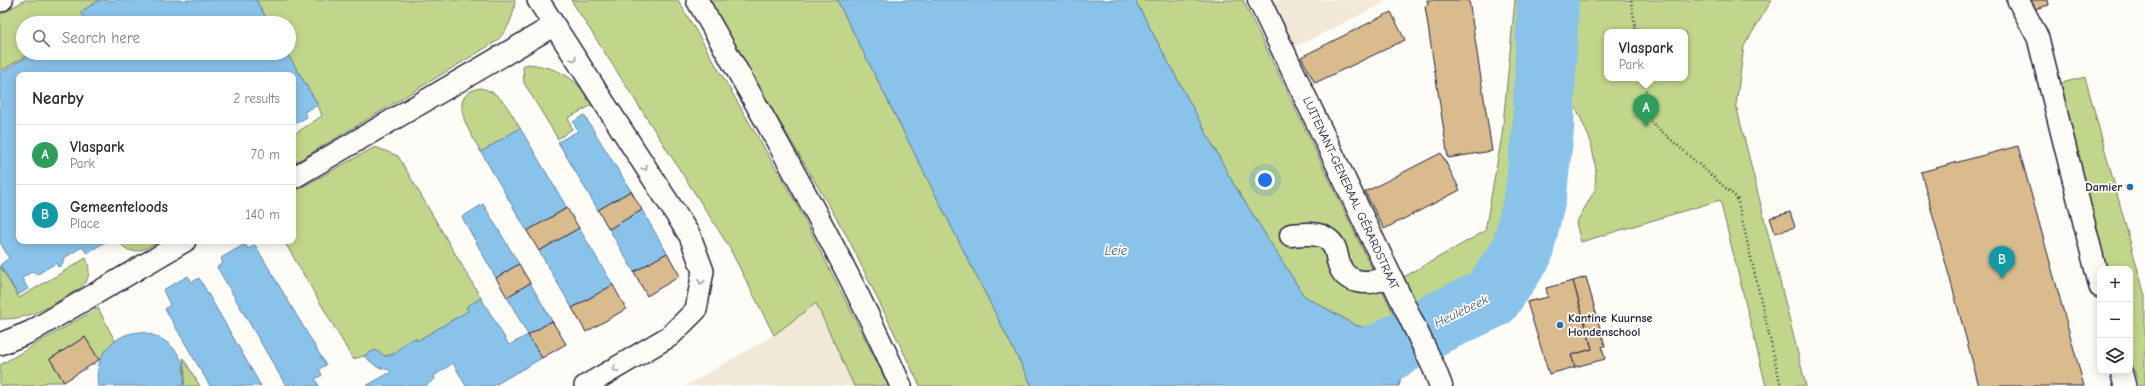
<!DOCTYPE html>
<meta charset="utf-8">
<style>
body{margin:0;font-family:"Comic Neue",sans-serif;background:#f2f2f3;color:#2b2b33}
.controls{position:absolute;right:12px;bottom:12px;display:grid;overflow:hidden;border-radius:8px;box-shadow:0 2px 10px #0003}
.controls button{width:36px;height:36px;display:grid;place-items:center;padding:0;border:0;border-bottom:1px solid #e1e1e2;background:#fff;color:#2b2b33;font:20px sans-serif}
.you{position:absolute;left:1265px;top:180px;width:14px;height:14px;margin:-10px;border:3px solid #fff;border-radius:50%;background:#1a73e8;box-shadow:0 0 0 6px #1a73e833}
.badge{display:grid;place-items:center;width:26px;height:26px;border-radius:50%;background:#b45309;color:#fff;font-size:13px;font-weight:700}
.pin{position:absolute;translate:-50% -33px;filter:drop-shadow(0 1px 2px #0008)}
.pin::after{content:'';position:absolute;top:21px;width:14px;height:12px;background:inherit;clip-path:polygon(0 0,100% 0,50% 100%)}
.popup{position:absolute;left:1604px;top:29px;width:84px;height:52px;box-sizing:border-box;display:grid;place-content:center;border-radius:8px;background:#fff;filter:drop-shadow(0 1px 3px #0005);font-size:13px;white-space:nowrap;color:#7c7c81}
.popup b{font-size:15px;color:#2b2b33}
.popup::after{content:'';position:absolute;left:50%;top:100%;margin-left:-8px;border:8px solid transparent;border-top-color:#fff}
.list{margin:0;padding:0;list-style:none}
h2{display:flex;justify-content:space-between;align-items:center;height:52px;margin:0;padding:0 16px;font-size:17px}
h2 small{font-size:13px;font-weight:400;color:#7c7c81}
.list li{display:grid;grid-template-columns:26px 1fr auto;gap:12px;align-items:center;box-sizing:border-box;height:60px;padding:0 16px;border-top:1px solid #e1e1e2}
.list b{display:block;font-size:15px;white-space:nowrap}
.list p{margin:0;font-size:13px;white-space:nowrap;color:#7c7c81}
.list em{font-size:13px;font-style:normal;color:#7c7c81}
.icon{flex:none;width:22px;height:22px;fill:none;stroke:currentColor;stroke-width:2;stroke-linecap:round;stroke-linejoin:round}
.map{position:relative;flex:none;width:2145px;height:386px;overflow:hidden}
.search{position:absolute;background:#fff;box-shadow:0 2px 10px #0003;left:16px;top:16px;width:280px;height:44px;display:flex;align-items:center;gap:10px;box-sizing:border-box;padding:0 14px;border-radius:22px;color:#7c7c81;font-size:15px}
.panel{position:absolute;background:#fff;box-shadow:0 2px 10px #0003;left:16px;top:72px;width:280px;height:172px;border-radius:8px}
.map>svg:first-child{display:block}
.built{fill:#f2e8d7}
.green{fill:#c2d68b;stroke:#727c63;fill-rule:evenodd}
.water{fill:#8ac3e9;stroke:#6083a3}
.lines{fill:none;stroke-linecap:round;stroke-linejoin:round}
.river{stroke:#8ac3e9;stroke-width:62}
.building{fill:#dabb8d;stroke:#22223b}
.service-casing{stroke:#22223b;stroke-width:24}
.pedestrian-casing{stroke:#22223b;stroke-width:25}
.minor-casing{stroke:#22223b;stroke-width:25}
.path{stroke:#22223b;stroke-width:2.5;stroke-dasharray:1 3;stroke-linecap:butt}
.service{stroke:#fdfcf7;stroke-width:21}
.pedestrian{stroke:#fdfcf7;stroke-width:22}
.minor{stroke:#fdfcf7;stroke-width:22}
.oneway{stroke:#9a9aa2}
.poi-dot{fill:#1f6fb2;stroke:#fdfcf7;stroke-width:1.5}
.labels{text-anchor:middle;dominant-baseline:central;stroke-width:3.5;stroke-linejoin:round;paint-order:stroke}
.poi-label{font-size:12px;font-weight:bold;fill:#22223b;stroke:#fdfcf7;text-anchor:end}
.street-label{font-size:12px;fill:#22223b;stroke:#fdfcf7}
.water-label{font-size:13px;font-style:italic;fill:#465a78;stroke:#fdfcf7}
</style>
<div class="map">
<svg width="2145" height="386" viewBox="0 0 2145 386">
<rect width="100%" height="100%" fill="#fdfcf7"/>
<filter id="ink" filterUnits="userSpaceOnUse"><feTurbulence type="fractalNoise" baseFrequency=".025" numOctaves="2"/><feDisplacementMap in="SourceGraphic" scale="8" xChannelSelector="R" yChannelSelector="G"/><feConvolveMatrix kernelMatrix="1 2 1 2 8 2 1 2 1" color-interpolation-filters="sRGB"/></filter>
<g filter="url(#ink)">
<g class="built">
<path d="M1272 0H1387L1376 7 1289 50Z"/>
<path d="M816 303 854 386H685L774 335Z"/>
</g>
<g class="green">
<path d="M25 0H100L81 12 87 22 85 23H23V53H32L0 71V15Z"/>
<path d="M256 0H515C514 17 508 29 497 41L298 161 293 162V135L322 116 318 105 287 53H289V23H269Z"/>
<path d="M571 0H678L795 201 889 386H854L816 303 774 335 728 245Z"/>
<path d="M708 0H837L1032 386H920L848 238Z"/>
<path d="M1135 0H1243L1399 325 1388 331 1357 326 1304 296 1233 183Z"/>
<path d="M1515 0H1531C1522 61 1518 123 1513 185 1512 202 1519 219 1514 236 1503 268 1447 296 1418 308L1402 278 1485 231 1502 135Z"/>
<path d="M1577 0H1772L1744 46 1736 105 1806 386H1766L1720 200 1581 242 1576 223 1595 190 1596 170 1591 142 1578 112 1561 91 1574 54ZM1607 32H1685V78H1607Z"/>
<path d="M528 64C557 67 579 78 592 105L568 118 572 129 558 139 524 83 523 66Z"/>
<path d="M2085 77 2145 296V386H2139L2130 356V269H2107L2058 84Z"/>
<path d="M480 88C502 92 509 110 520 128L481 152C471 134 444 95 480 88Z"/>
<path d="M375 147 398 156 481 298 467 307 468 311 417 341 416 338 397 353 385 356 375 350 364 356 353 359 284 241H293V192Z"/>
<path d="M119 241H160C145 249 130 259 119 241Z"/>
<path d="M86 258C91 270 90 280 80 288 52 304 33 320 0 319V266L19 298Z"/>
<path d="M98 308 116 343 99 360 85 337 50 359 64 382H47L37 386H0V365Z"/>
<path d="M183 358 200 386H184L185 376Z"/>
</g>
<g class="water">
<path d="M100 0H256L269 23H85L87 22 80 12Z"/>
<path d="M837 0H1135L1233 183 1304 296 1357 326 1388 331 1403 368 1399 386H1032Z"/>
<path d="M34 53H287L318 105 304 112 307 117 293 125V75H19V241L105 242 87 253 82 247 64 258 62 265 58 267 56 263 36 275 33 271 22 278 28 289 18 295 0 265 9 258 0 242V73Z"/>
<path d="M584 115 631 191 598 210 558 142 578 131 573 122Z"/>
<path d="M520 128 567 208 527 231 481 152Z"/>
<path d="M483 204 519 264 496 278 462 217Z"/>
<path d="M642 210 667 253 634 272 609 229Z"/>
<path d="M579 228 613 285 572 308 539 251Z"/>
<path d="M245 244 248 249 255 245 326 365 319 369 322 375 315 379 319 386H295L293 383 286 386 217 267 223 263 221 258Z"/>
<path d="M188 276 192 282 199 278 261 386H210L165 309 170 305 163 290Z"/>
<path d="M530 283 552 321 528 335 542 358 493 386H472L470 384 466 386 453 363 434 376 435 379 425 386H366L391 372 390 370 377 367 364 356 375 350 385 356C395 357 395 353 401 347 404 343 411 340 416 338L417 341 468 311 466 307 481 298 509 345 528 335 507 297Z"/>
<path d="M141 332C169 337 189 356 183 386H98C93 358 112 333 141 332Z"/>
</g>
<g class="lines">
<path class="river" d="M1254 386 1384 353 1431 326 1491 298 1522 252 1536 192 1543 129 1548 0"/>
</g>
<g class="building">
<path d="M1427 0H1469L1492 151 1448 158 1425 6 1428 5Z"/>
<path d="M2029 0H2048L2049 5 2031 10Z"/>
<path d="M1391 12 1405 40 1315 83 1301 57Z"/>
<path d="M2018 146 2084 386H1979L1921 172Z"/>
<path d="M1441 153 1460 190 1384 229 1365 192Z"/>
<path d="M631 191 642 210 609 229 598 210Z"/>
<path d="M567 208 579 228 539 251 527 231Z"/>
<path d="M1790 212 1795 227 1775 233 1770 218Z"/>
<path d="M667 253 680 276 647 296 634 272Z"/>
<path d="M519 264 530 283 507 297 496 278Z"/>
<path d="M1586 277 1605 346 1602 347 1605 359 1575 367 1571 355 1592 349 1573 281Z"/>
<path d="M1573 281 1592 349 1571 355 1575 367 1549 374 1527 302 1548 297 1546 288Z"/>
<path d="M613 285 626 309 586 332 572 308Z"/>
<path d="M552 321 566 344 542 358 528 335Z"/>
<path d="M85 337 99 360 64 382 50 359Z"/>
</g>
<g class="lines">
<g class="service-casing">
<g id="service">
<path d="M538 0 690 236 703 271 696 310 670 336 585 386"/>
<path d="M697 0C769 126 842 253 901 386"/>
<path d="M2018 0 2038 38 2100 287"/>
<path d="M0 1 2 0"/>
<path d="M293 178 553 26"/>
<path d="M0 344 30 332 185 241"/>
<path d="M2121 371 2125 386"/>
</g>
</g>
<g class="pedestrian-casing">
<path id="pedestrian" d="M1291 235C1302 234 1318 232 1327 239 1339 247 1335 258 1341 269 1348 283 1367 284 1379 280"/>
</g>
<g class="minor-casing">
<path id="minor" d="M1259 0 1434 368 1441 386"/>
</g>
<g class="path">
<path d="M1631 0 1636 32"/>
<path d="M1644 78 1651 122 1737 198 1781 386"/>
</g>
<use href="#service" class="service"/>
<use href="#pedestrian" class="pedestrian"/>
<use href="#minor" class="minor"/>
</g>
<defs><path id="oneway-chevron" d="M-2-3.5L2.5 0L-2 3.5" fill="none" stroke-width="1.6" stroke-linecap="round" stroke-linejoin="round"/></defs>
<g class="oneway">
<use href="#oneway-chevron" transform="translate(574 59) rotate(57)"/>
<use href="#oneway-chevron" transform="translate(645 168) rotate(57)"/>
<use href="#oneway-chevron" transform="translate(701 282) rotate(100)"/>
<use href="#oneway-chevron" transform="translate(615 369) rotate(149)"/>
</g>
</g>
<g class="poi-dot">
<circle cx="2130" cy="187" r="4"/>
<circle cx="1560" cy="325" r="4"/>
</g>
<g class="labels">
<g class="poi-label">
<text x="2122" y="187">Damier</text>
<text x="1568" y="318" text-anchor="start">Kantine Kuurnse<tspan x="1568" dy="14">Hondenschool</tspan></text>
</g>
<g class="street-label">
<text transform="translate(1351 193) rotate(65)">LUITENANT-GENERAAL GÉRARDSTRAAT</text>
</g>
<g class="water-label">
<text x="1116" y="250">Leie</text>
<text transform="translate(1461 311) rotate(-26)">Heulebeek</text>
</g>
</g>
</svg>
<div class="controls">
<button>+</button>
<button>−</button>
<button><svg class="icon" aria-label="layers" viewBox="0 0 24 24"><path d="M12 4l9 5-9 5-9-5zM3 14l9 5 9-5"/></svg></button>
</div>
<div class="you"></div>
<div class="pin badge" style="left:1646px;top:127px;background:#2e9e5b">A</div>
<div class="popup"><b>Vlaspark</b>Park</div>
<div class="pin badge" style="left:2002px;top:279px;background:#0f9aa8">B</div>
<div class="search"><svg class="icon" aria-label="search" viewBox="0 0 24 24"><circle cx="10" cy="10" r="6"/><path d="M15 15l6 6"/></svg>Search here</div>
<section class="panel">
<h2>Nearby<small>2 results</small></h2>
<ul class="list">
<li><span class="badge" style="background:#2e9e5b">A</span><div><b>Vlaspark</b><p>Park</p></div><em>70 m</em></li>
<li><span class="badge" style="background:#0f9aa8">B</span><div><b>Gemeenteloods</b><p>Place</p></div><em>140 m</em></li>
</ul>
</section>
</div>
